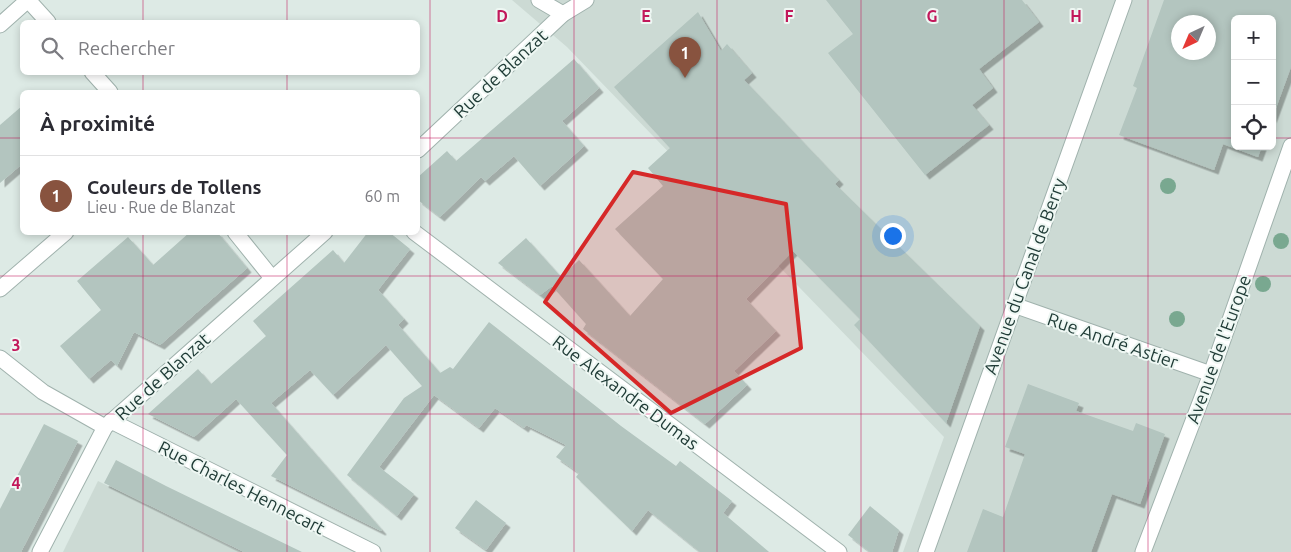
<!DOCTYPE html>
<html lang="fr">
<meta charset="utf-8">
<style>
body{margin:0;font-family:Ubuntu,sans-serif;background:#f2f2f3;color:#2b2b33}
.controls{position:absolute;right:15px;top:15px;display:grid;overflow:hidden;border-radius:8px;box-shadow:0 2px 8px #0003}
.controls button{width:45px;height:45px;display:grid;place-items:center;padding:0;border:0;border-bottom:1px solid #e1e1e2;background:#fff;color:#2b2b33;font:25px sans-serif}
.compass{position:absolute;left:1171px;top:15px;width:45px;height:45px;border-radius:50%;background:#fff;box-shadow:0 2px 8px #0003;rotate:224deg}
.you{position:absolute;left:892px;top:235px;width:18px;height:18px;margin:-12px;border:4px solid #fff;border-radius:50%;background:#1a73e8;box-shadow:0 0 0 8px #1a73e833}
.badge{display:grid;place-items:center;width:32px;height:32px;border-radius:50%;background:#88533f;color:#fff;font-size:16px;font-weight:700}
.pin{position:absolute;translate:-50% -41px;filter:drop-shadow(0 1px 2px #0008)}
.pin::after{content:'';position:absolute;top:26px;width:18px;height:15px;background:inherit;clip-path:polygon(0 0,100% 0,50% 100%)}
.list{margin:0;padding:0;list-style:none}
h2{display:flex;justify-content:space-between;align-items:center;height:65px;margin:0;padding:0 20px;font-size:21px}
h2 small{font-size:16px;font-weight:400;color:#7c7c81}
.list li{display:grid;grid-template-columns:32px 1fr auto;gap:15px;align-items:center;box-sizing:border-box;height:80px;padding:0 20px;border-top:1px solid #e1e1e2}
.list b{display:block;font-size:19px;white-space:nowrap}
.list p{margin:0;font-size:16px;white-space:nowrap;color:#7c7c81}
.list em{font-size:16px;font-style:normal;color:#7c7c81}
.icon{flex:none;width:28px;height:28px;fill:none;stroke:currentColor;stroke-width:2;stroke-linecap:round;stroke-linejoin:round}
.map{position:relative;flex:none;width:1291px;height:552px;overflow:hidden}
.search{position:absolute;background:#fff;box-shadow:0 2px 8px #0003;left:20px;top:20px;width:400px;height:55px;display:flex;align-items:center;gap:12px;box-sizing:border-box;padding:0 18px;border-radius:8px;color:#7c7c81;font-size:19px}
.panel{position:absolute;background:#fff;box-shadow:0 2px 8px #0003;left:20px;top:90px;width:400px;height:145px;border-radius:8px}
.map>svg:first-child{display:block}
.built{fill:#ccdad4;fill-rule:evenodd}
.building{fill:#b3c5bf;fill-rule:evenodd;filter:url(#shadow)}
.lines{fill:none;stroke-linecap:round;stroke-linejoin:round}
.minor-casing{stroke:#a0b2ad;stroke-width:17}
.minor{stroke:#fff;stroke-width:15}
.tree{fill:#79a890}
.marked{fill:#d62828;fill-opacity:0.2;stroke:#d62828;stroke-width:4;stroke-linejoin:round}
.grid{fill:none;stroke:#c2185b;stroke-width:1;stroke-opacity:0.55}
.labels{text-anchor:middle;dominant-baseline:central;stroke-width:4;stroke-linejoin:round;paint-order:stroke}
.street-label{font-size:18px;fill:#1e3a35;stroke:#eef7f3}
.grid-label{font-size:16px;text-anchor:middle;font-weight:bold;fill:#c2185b;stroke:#eef7f3;stroke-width:4;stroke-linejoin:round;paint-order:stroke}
</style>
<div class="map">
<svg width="1291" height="552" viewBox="0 0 1291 552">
<defs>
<filter id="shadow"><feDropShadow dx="4.5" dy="4.5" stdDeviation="0" flood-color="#0004"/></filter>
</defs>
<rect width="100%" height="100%" fill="#ddeae5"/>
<g class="built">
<path d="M512 0H1291V552H903L944 437 567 47ZM1235 19H1272V146H1235ZM1178 22H1208V52H1178Z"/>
<path d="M98 481 240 552H63Z"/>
</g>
<g class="building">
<path d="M826 0H1022L1039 22 979 69 993 88 972 105 989 125 925 175 828 53 853 34Z"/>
<path d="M1164 0H1291V67L1272 119V19H1235V146H1262L1258 157 1223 144 1214 170 1119 135 1137 88 1133 86ZM1178 22H1208V52H1178Z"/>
<path d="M698 12 721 51 727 44 752 73 744 80 839 180 835 184 980 326 946 423 854 325 860 319 793 251 746 299 776 331 734 371 747 385 705 424 583 329 586 324 552 286 540 295 498 263 526 238 561 277 579 260 630 316 663 279 615 229 663 186 648 168 670 148 614 87Z"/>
<path d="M574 59 599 88 562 121 584 146 540 186 514 156 485 181 481 177 440 217 418 200V177L447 151 456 161Z"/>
<path d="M22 106V164L0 183V125Z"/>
<path d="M190 232H217L247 268 160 345 134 332 117 366 111 360 89 379 60 346 101 310 77 281 128 237 153 265Z"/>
<path d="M368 232H389L410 249 378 290 404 319 398 325 440 373 450 367 453 369 489 322 621 426 676 466 680 461 732 501 723 513 769 552H700L648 510 632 531 576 477 579 473 556 457 566 445 526 425 524 428 495 408 479 428 434 395 379 467 414 494 397 516 347 475 404 398 422 386 386 345 333 395 310 370 271 403 382 530 381 531 271 476 287 455 236 399 194 437 148 414 198 369 211 384 266 336 253 321 333 250 344 263Z"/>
<path d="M1028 384 1079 403 1076 411 1133 431 1136 423 1165 434 1140 504 1112 494 1091 552H967L983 509 1003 517 1017 477 1025 454 1005 447Z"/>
<path d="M44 424 78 441 21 552H0V509Z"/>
<path d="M116 460 166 486 302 552H244L155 508 104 483Z"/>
<path d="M476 500 506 523 486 550 455 528Z"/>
<path d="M870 506 899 530 892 552H870L848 535Z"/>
</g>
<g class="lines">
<g class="minor-casing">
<g id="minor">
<path d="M28 0 48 22"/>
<path d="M539 0 563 14"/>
<path d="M0 25 28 0"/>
<path d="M92 72 110 92"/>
<path d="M418 150 563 14 586 0"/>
<path d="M235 232 272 278"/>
<path d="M414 232 839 552"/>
<path d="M0 289 66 232"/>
<path d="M1014 305 1211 374"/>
<path d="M0 358 43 392 105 427"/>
<path d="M111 421 373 552"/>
<path d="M40 552 105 427 325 232"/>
<path d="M926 552 1124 0"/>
<path d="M1143 552 1211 374 1291 146"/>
</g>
</g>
<use href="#minor" class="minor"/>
</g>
<g class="tree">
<circle cx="1168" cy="186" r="8"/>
<circle cx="1281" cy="241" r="8"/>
<circle cx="1263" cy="284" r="8"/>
<circle cx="1177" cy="319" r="8"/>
</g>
<path class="marked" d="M633 172 786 204 801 348 671 413 545 302Z"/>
<path class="grid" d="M143 0V22M287 0V22M430 0V552M574 0V552M717 0V552M861 0V552M1004 0V552M1148 0V552M143 72V92M287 72V92M0 138H22M418 138H1235M1272 138H1291M143 232V552M287 232V552M0 276H1291M0 414H1291"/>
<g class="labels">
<g class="street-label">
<text transform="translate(500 73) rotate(-43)">Rue de Blanzat</text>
<text transform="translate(1024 276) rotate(-70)">Avenue du Canal de Berry</text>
<text transform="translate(1113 340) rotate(19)">Rue André Astier</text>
<text transform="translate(1218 349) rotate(-70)">Avenue de l'Europe</text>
<text transform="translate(162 376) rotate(-42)">Rue de Blanzat</text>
<text transform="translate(626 392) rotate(37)">Rue Alexandre Dumas</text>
<text transform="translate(242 487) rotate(27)">Rue Charles Hennecart</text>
</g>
</g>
<g class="grid-label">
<text x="502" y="22">D</text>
<text x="646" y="22">E</text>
<text x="789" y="22">F</text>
<text x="932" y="22">G</text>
<text x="1076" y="22">H</text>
<text x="16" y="351">3</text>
<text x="16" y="489">4</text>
</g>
</svg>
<div class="controls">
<button>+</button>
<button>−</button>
<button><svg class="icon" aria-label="locate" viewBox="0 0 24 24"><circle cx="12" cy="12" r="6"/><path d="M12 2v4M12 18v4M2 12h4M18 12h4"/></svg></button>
</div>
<svg class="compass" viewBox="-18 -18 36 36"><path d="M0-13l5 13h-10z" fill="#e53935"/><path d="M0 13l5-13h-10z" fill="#7c7c81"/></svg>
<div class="you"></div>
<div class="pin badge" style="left:685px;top:78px">1</div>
<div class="search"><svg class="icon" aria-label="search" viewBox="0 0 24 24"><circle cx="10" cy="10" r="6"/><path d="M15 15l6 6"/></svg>Rechercher</div>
<section class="panel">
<h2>À proximité<small></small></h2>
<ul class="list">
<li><span class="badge">1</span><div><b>Couleurs de Tollens</b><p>Lieu · Rue de Blanzat</p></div><em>60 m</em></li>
</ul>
</section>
</div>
